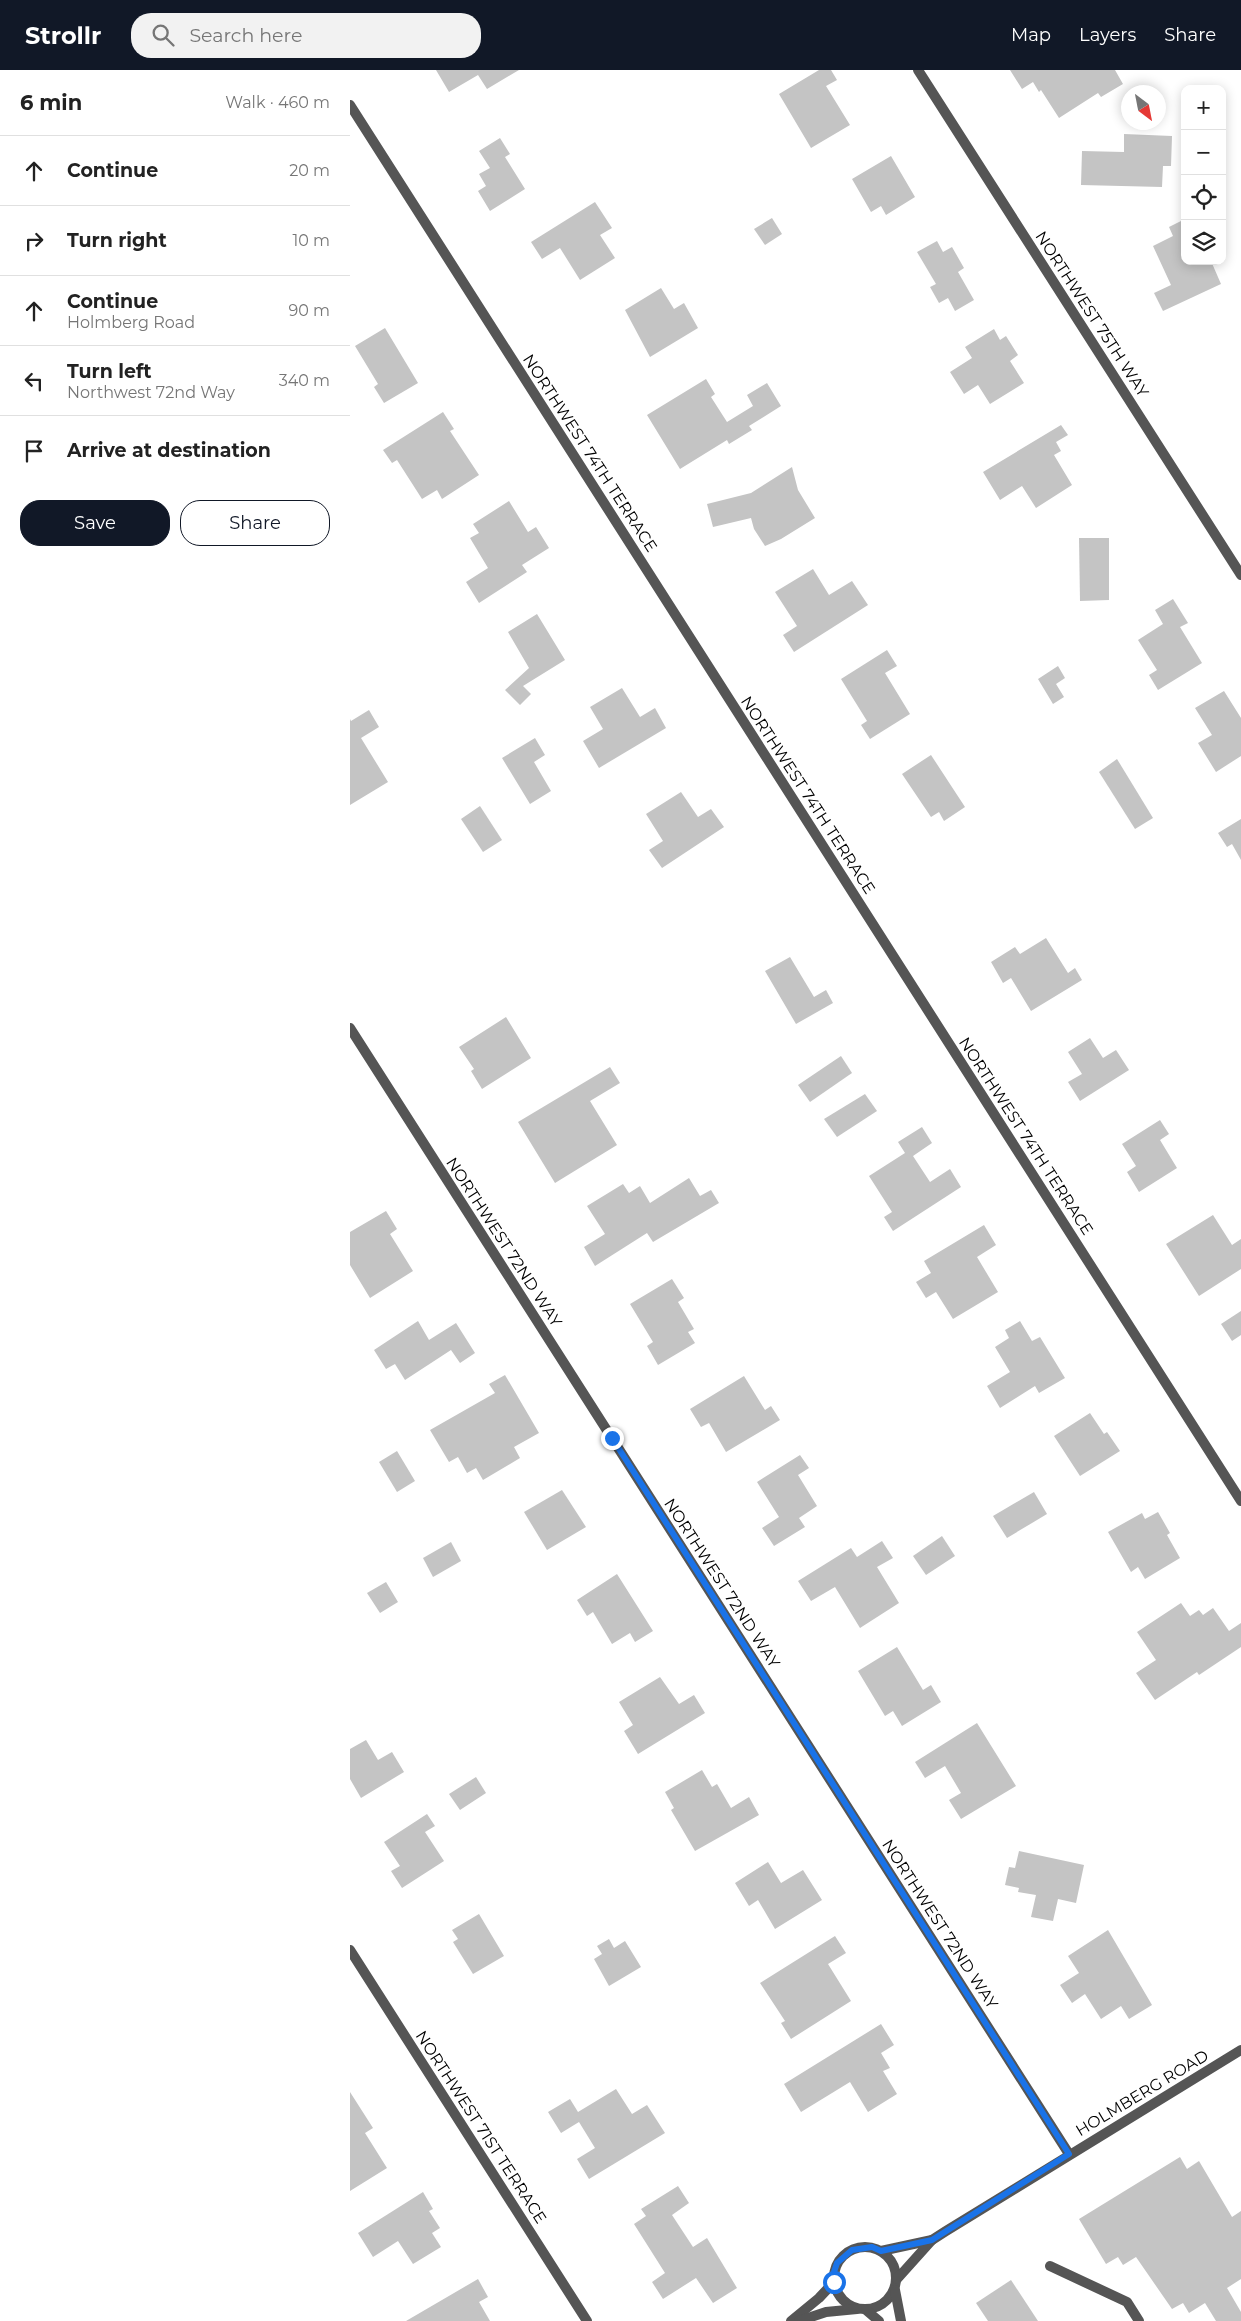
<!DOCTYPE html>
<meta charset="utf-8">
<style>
body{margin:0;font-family:Montserrat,sans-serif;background:#f2f2f2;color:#222}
.controls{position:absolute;right:15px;top:15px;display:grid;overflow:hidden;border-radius:10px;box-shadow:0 2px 12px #0003}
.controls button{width:45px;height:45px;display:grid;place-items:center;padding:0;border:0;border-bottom:1px solid #e0e0e0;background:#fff;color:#222;font:25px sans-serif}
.compass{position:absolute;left:771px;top:15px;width:45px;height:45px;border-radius:50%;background:#fff;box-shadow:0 2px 12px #0003;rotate:148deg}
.stop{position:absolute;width:15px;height:15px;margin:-11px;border:4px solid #1a73e8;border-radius:50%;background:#fff}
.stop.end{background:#1a73e8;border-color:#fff;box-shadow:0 1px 5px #0008}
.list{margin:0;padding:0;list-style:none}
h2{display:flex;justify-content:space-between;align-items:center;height:65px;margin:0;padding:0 20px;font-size:21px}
h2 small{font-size:16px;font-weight:400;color:#767676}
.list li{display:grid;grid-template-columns:32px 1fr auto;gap:15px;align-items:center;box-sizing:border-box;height:70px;padding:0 20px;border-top:1px solid #e0e0e0}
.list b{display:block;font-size:19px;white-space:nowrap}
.list p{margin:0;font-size:16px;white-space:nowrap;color:#767676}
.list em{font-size:16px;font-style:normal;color:#767676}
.actions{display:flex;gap:10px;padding:15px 20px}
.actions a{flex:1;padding:11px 0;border:1px solid #111827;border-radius:20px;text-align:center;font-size:18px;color:#111827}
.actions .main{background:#111827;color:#fff}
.icon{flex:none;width:28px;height:28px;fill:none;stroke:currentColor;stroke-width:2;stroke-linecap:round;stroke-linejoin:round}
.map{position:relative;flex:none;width:891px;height:2251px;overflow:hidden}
header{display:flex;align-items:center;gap:30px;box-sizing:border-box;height:70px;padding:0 25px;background:#111827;color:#fff}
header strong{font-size:24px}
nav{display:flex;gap:28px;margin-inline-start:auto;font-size:18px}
.search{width:350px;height:45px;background:#f2f2f2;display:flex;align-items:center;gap:12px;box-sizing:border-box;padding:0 18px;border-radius:20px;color:#767676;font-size:19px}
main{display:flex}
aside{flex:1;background:#fff}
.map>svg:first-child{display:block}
.building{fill:#c4c4c4}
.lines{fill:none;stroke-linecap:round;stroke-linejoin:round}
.minor{stroke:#555;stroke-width:10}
.tertiary{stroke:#555;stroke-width:10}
.route{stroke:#1a73e8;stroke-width:6}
.labels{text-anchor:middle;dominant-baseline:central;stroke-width:4.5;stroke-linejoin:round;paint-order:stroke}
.street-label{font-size:16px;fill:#000;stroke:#fff}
</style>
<header>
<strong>Strollr</strong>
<div class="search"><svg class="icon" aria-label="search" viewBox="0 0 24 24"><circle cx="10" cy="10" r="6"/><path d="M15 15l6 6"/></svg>Search here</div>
<nav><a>Map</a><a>Layers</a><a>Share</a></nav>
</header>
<main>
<aside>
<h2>6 min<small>Walk · 460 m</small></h2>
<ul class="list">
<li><svg class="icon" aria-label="ahead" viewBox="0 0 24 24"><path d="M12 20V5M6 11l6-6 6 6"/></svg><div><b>Continue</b></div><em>20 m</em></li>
<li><svg class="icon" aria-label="right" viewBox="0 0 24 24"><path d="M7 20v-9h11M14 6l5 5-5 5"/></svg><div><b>Turn right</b></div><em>10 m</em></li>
<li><svg class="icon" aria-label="ahead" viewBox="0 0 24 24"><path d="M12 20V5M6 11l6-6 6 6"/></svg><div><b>Continue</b><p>Holmberg Road</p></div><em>90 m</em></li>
<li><svg class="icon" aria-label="left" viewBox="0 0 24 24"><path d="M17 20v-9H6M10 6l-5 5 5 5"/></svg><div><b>Turn left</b><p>Northwest 72nd Way</p></div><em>340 m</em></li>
<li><svg class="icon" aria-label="arrive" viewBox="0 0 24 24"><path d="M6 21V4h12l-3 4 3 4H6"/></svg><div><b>Arrive at destination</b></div></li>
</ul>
<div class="actions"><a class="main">Save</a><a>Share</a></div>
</aside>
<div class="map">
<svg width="891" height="2251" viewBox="0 0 891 2251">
<rect width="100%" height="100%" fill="#fff"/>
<g class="building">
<path d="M86 0H169L137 19 128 5 99 22Z"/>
<path d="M469 0H481L487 10 476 16 500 55 461 78 429 24Z"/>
<path d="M660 0H765L773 14 751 27 748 23 709 48 691 20 689 22 683 12 672 19Z"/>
<path d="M774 64 822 66 821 96H813L812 117 731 115 732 81 774 82Z"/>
<path d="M150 68 160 84 155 87 175 119 140 141 128 121 136 116 129 104 140 98 129 81Z"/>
<path d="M541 86 565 127 536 145 531 136 521 142 502 109Z"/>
<path d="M245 132 262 158 250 165 265 188 230 210 210 178 192 189 181 172Z"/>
<path d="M422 148 432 164 415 175 404 159Z"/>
<path d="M835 149V191H861L871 214 813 241 804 223 821 215 803 176 823 166 819 157Z"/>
<path d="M587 171 593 182 602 177 614 198 608 202 624 230 605 241 598 228 589 233 580 217 586 214 567 182Z"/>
<path d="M311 218 324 239 334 233 348 258 300 287 275 240Z"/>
<path d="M35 258 68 313 34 333 24 317 28 314 5 276Z"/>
<path d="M644 259 650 270 656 266 668 285 660 291 674 313 640 334 628 315 614 324 600 302 622 288 615 277Z"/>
<path d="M356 309 365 324 361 327 377 352 403 336 397 325 417 313 431 336 399 356 402 360 379 374 377 370 330 399 297 345Z"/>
<path d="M93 342 104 359 100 361 129 405 92 429 87 420 72 429 47 390 42 393 33 380Z"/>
<path d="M711 355 718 365 706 372 711 381 704 385 722 415 686 438 672 416 650 430 633 402Z"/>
<path d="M442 397 448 420 465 448 431 469 415 476 404 459 401 448 363 457 357 434 401 423Z"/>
<path d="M159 431 178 462 186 457 199 478 172 495 177 502 129 533 116 512 138 498 120 468 129 463 123 454Z"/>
<path d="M729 468H759V530L730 531Z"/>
<path d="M463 499 479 525 502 511 518 535 444 582 433 565 447 556 425 522Z"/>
<path d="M823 529 838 553 830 557 852 593 808 620 799 605 807 600 788 570 813 554 805 540Z"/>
<path d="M187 544 215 590 173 616 181 624 170 635 155 620 179 598 158 562Z"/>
<path d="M537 580 547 596 535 603 560 644 520 669 511 655 517 651 491 609Z"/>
<path d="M708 596 715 608 706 614 714 627 703 634 688 609Z"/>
<path d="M272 618 290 647 305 638 316 658 249 698 233 671 253 659 240 637Z"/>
<path d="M874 621 891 648V686L866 702 848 673 862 665 845 638Z"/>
<path d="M19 640 29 657 11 668 38 712 0 735V649L1 651Z"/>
<path d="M185 668 195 685 184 692 201 721 180 734 152 688Z"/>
<path d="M581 685 615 737 594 751 589 742 581 747 552 704Z"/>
<path d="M767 689 803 748 785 759 749 702Z"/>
<path d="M331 722 348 747 361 739 374 757 312 798 299 780 313 771 296 744Z"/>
<path d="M130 736 152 770 133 782 111 749Z"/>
<path d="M891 749V790L882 774 877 777 868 763Z"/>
<path d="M696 868 718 903 725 898 732 910 681 941 661 908 653 913 641 892 665 877 670 884Z"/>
<path d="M440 887 464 927 476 920 483 933 446 954 415 901Z"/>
<path d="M156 947 181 988 132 1019 121 1001 124 999 109 977Z"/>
<path d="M740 968 753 988 766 980 779 1000 730 1031 718 1012 732 1004 718 982Z"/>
<path d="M491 986 502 1003 460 1032 448 1015Z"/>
<path d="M260 997 270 1013 240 1031 267 1075 205 1113 168 1052Z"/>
<path d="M515 1024 527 1041 487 1067 474 1049Z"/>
<path d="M810 1050 819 1064 810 1070 827 1098 789 1122 777 1102 786 1096 772 1074Z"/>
<path d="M572 1057 582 1073 563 1086 580 1112 600 1099 611 1117 543 1161 534 1147 542 1142 519 1106 555 1083 548 1072Z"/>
<path d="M339 1108 350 1126 361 1120 369 1133 303 1172 297 1163 245 1196 234 1177 255 1164 237 1136 273 1114 279 1123 290 1116 300 1133Z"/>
<path d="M36 1141 47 1159 40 1164 63 1201 20 1228 0 1195V1162Z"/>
<path d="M863 1145 882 1175 891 1169V1199L849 1226 816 1174Z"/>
<path d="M634 1155 646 1175 627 1187 648 1222 603 1249 586 1222 576 1228 566 1212 581 1203 574 1191Z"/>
<path d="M322 1209 334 1228 328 1232 344 1259 338 1262 345 1273 308 1295 297 1276 303 1272 280 1234Z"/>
<path d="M891 1241V1265L882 1271 871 1254Z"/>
<path d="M68 1251 79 1270 106 1253 125 1283 110 1293 101 1280 55 1310 45 1294 36 1299 24 1280Z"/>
<path d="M670 1251 682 1271 690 1267 715 1308 689 1323 685 1316 650 1338 637 1316 660 1302 645 1277 659 1268 655 1260Z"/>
<path d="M155 1305 189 1363 164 1377 170 1388 133 1410 126 1398 117 1403 108 1387 99 1392 80 1360 145 1323 139 1314Z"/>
<path d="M394 1306 415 1340 421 1336 430 1350 376 1382 359 1353 351 1357 340 1339Z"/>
<path d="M740 1343 754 1364 757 1362 770 1381 730 1406 704 1366Z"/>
<path d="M47 1381 65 1411 47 1422 29 1392Z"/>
<path d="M450 1385 459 1398 448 1405 467 1436 449 1448 455 1457 424 1476 412 1458 429 1447 407 1412Z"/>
<path d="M212 1420 236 1457 197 1480 174 1442Z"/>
<path d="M684 1422 697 1444 657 1468 643 1446Z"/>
<path d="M808 1442 820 1463 817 1465 830 1488 795 1509 788 1497 781 1502 758 1462 792 1443 795 1449Z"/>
<path d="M592 1466 605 1486 576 1505 563 1486Z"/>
<path d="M532 1471 543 1488 527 1497 549 1533 510 1558 485 1517 461 1531 448 1511 501 1478 507 1487Z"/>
<path d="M101 1472 111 1491 83 1507 73 1488Z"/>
<path d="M267 1504 303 1561 285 1572 280 1563 262 1574 243 1542 237 1546 227 1530Z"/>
<path d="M36 1512 48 1532 30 1543 17 1523Z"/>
<path d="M831 1533 840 1546 849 1540 853 1545 863 1538 879 1561 891 1553V1577L849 1605 847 1602 805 1630 786 1603 806 1590 787 1562Z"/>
<path d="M547 1577 573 1620 581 1615 591 1632 552 1656 543 1641 535 1646 508 1601Z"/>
<path d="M310 1607 329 1634 344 1625 355 1643 288 1684 274 1661 283 1655 269 1632Z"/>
<path d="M627 1653 666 1716 611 1749 599 1730 611 1723 595 1696 575 1708 565 1692Z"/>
<path d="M16 1670 28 1690 42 1682 54 1702 11 1728 0 1709V1679Z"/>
<path d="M352 1700 362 1717 367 1714 381 1738 399 1727 409 1745 345 1781 321 1740 324 1738 315 1722Z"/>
<path d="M126 1707 136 1723 110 1740 99 1724Z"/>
<path d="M77 1744 85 1756 75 1762 94 1791 52 1818 41 1801 50 1796 34 1772Z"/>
<path d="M669 1781 734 1795 726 1833 708 1829 703 1851 681 1847 686 1825 668 1822 669 1818 655 1815 659 1797 665 1798Z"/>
<path d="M418 1792 431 1813 453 1800 472 1830 425 1859 408 1830 399 1836 385 1813Z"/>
<path d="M129 1844 154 1886 123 1904 103 1872 108 1869 102 1860Z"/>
<path d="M758 1860 802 1935 779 1949 771 1936 751 1949 735 1924 722 1933 710 1915 729 1903 718 1886Z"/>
<path d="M485 1866 496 1883 478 1894 501 1931 441 1969 431 1953 435 1951 410 1913Z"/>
<path d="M259 1869 264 1878 275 1871 291 1897 259 1916 244 1889 252 1884 247 1876Z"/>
<path d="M531 1954 544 1975 531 1983 540 1998 533 2001 547 2024 518 2042 500 2012 451 2042 434 2014Z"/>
<path d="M266 2019 282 2044 297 2035 315 2063 239 2109 227 2089 245 2078 229 2052 211 2063 198 2042 220 2029 228 2042Z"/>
<path d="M0 2022 23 2058 15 2063 37 2098 0 2121Z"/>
<path d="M830 2087 837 2099 849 2091 882 2147 891 2141V2209L877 2218 891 2242V2251H866L855 2233 839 2243 833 2233 822 2239 786 2187 773 2195 768 2187 756 2194 729 2149Z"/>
<path d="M328 2116 339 2133 322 2145 343 2177 357 2168 387 2218 363 2233 346 2208 313 2229 302 2212 315 2203 284 2154 296 2146 291 2139Z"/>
<path d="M73 2122 83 2139 79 2141 90 2158 82 2163 91 2177 63 2194 48 2171 23 2187 8 2163Z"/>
<path d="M128 2209 138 2227 129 2232 140 2251H56Z"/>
<path d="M661 2210 688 2251H638L626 2233Z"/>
</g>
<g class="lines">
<g class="minor">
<path d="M568 0 891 505"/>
<path d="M0 35 891 1431"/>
<path d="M0 958 719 2084"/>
<path d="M0 1880 237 2251"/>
<path d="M700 2196 777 2232 789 2251"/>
</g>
<g class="tertiary">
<circle cx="515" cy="2208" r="31"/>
<path d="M531 2181 582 2170"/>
<path d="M547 2209 582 2170 596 2161 891 1980"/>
<path d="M545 2220 551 2251"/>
<path d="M516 2240 529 2251"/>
<path d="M441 2251 469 2228 484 2212"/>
<path d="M449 2251 476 2242 507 2239"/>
</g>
</g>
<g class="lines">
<path class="route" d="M262 1368 719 2084 582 2170 531 2181 522 2177 502 2180 487 2193 484 2202V2212"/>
</g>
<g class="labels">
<g class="street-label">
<text transform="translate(742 244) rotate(57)">NORTHWEST 75TH WAY</text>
<text transform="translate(240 383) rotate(57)">NORTHWEST 74TH TERRACE</text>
<text transform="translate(458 725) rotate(57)">NORTHWEST 74TH TERRACE</text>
<text transform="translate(676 1066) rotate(57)">NORTHWEST 74TH TERRACE</text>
<text transform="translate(154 1172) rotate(57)">NORTHWEST 72ND WAY</text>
<text transform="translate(372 1513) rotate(57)">NORTHWEST 72ND WAY</text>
<text transform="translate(590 1854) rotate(57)">NORTHWEST 72ND WAY</text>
<text transform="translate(792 2023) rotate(-31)">HOLMBERG ROAD</text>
<text transform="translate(131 2057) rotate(57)">NORTHWEST 71ST TERRACE</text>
</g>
</g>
</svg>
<div class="controls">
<button>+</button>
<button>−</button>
<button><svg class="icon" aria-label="locate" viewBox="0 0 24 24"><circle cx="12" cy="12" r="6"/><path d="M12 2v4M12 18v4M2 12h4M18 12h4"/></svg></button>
<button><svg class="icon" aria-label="layers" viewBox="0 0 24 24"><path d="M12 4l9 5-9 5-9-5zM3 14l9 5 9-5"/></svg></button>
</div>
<svg class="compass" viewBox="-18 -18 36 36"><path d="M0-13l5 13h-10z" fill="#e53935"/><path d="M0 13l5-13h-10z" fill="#767676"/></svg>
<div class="stop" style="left:484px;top:2212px"></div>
<div class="stop end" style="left:262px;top:1368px"></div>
</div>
</main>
